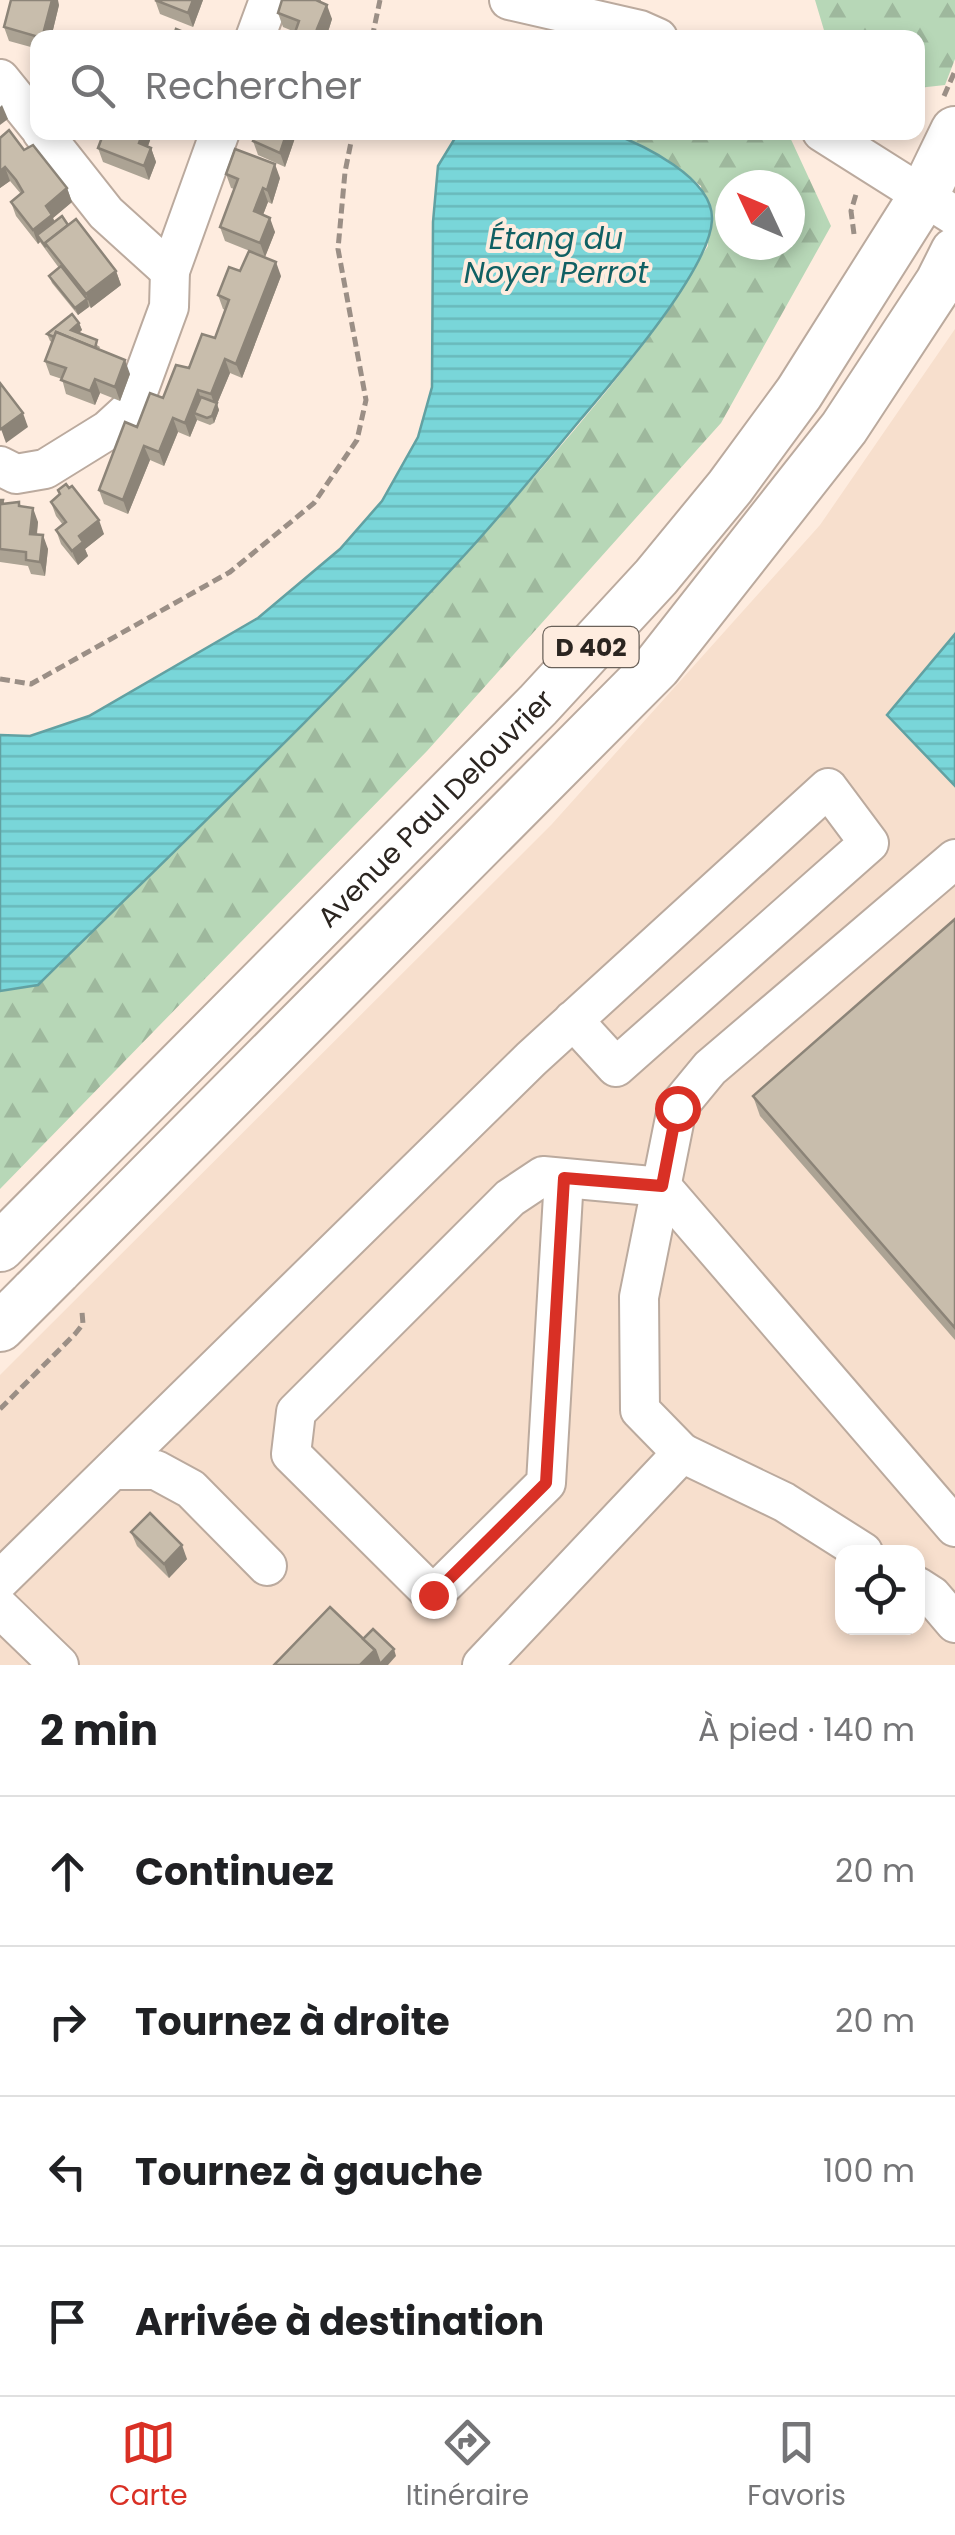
<!DOCTYPE html>
<html lang="fr">
<meta charset="utf-8">
<style>
body{margin:0;font-family:Poppins,sans-serif;background:#f6f6f6;color:#202124}
.controls{position:absolute;right:30px;bottom:30px;display:grid;overflow:hidden;border-radius:20px;box-shadow:0 5px 15px #0003}
.controls button{width:90px;height:90px;display:grid;place-items:center;padding:0;border:0;border-bottom:2px solid #e0e0e0;background:#fff;color:#202124;font:50px sans-serif}
.compass{position:absolute;left:715px;top:170px;width:90px;height:90px;border-radius:50%;background:#fff;box-shadow:0 5px 15px #0003;rotate:314deg}
.stop{position:absolute;width:30px;height:30px;margin:-22px;border:8px solid #d93025;border-radius:50%;background:#fff}
.stop.end{background:#d93025;border-color:#fff;box-shadow:0 2px 10px #0008}
.list{margin:0;padding:0;list-style:none}
h2{display:flex;justify-content:space-between;align-items:center;height:130px;margin:0;padding:0 40px;font-size:42px}
h2 small{font-size:32px;font-weight:400;color:#757577}
.list li{display:grid;grid-template-columns:65px 1fr auto;gap:30px;align-items:center;box-sizing:border-box;height:150px;padding:0 40px;border-top:2px solid #e0e0e0}
.list b{display:block;font-size:38px;white-space:nowrap}
.list em{font-size:32px;font-style:normal;color:#757577}
.icon{flex:none;width:55px;height:55px;fill:none;stroke:currentColor;stroke-width:2;stroke-linecap:round;stroke-linejoin:round}
.map{position:relative;flex:none;width:955px;height:1665px;overflow:hidden}
.search{position:absolute;background:#fff;box-shadow:0 5px 15px #0003;left:30px;right:30px;top:30px;height:110px;display:flex;align-items:center;gap:25px;box-sizing:border-box;padding:0 35px;border-radius:20px;color:#757577;font-size:38px}
.sheet{height:730px;background:#fff}
nav{display:flex;justify-content:space-around;align-items:center;box-sizing:border-box;height:140px;border-top:2px solid #e0e0e0;background:#fff;font-size:28px;color:#757577}
nav a{display:grid;justify-items:center;gap:5px}
nav .on{color:#d93025}
.map>svg:first-child{display:block}
.built{fill:#f7dfcd;fill-rule:evenodd}
.forest{fill:url(#forest-firs);fill-rule:evenodd}
.water{fill:url(#water-rules);stroke:#62a1a2;stroke-width:2.5}
.lines{fill:none;stroke-linecap:round;stroke-linejoin:round}
.minor-casing{stroke:#bbaa9e;stroke-width:42}
.major-casing{stroke:#bbaa9e;stroke-width:52}
.path{stroke:#9b8f86;stroke-width:5;stroke-dasharray:10 5;stroke-linecap:butt}
.minor{stroke:#fff;stroke-width:38}
.major{stroke:#fff;stroke-width:48}
.major-bridge-casing{stroke:#bbaa9e;stroke-width:52;stroke-linecap:butt}
.major-bridge{stroke:#fff;stroke-width:48}
.wall{fill:#aca394}
.shaded-wall{fill:#8c8478}
.building{fill:#c8bdac;stroke:#8c8478;stroke-width:2.5}
.route{stroke:#d93025;stroke-width:12}
.labels{text-anchor:middle;dominant-baseline:central;stroke-width:8;stroke-linejoin:round;paint-order:stroke}
.shield{fill:#feecdf;stroke:#6a6159;stroke-width:2.5}
.shield-label{font-size:25px;font-weight:bold;fill:#2b2520}
.street-label{font-size:28px;fill:#2b2520;stroke:#feecdf}
.water-label{font-size:30px;font-style:italic;fill:#106063;stroke:#feecdf}
</style>
<div class="map">
<svg width="955" height="1665" viewBox="0 0 955 1665">
<defs>
<pattern id="forest-firs" width="22" height="20" patternUnits="userSpaceOnUse" patternTransform="scale(2.5)"><rect width="22" height="20" fill="#b7d7b7"/><path d="M5 1l3.5 6h-7zM16 11l3.5 6h-7z" fill="#9eb89d"/></pattern>
<pattern id="water-rules" width="6" height="5" patternUnits="userSpaceOnUse" patternTransform="scale(2.5)"><rect width="6" height="5" fill="#79d6d9"/><path d="M0 2.5h6" fill="none" stroke="#69b8ba"/></pattern>
</defs>
<rect width="100%" height="100%" fill="#feecdf"/>
<path class="built" d="M955 329V1665H0V1375L552 824 820 525ZM842 1552H918V1628H842Z"/>
<g class="forest">
<path d="M815 0H955V59L945 85 918 88V38L826 37Z"/>
<path d="M608 133H788L831 226 721 423 427 751 0 1189V991L39 984C244 781 458 581 637 353 663 320 685 281 708 246L701 186 676 167ZM730 185H790V245H730Z"/>
</g>
<g class="water">
<path d="M463 132H608C642 144 714 178 712 220 710 270 614 380 580 420 544 463 509 506 471 548 334 699 184 841 38 985L0 991V735L30 736 89 716 258 618 340 549 382 501 418 437 432 387 433 222 438 166 455 138Z"/>
<path d="M955 634V786L887 715Z"/>
</g>
<g class="lines">
<g class="minor-casing">
<g id="minor">
<path d="M509 0 640 30 658 38"/>
<path d="M255 38 269 0"/>
<path d="M0 79 38 126"/>
<path d="M42 132 106 213 170 271"/>
<path d="M822 132 955 216"/>
<path d="M0 466 16 474 45 469 108 430 132 408 169 307 170 271 220 132"/>
<path d="M564 1178 546 1483 433 1595 291 1454 296 1412 510 1198 543 1176 662 1187 955 1527"/>
<path d="M682 1453 640 1410 639 1297 677 1108 710 1068 955 859"/>
<path d="M113 1470H156L191 1489 267 1566"/>
<path d="M0 1580 531 1059 828 788 869 843 616 1067 573 1020"/>
<path d="M918 1587 932 1596 955 1623"/>
<path d="M0 1608 59 1665"/>
<path d="M482 1665 682 1453 784 1502 863 1552"/>
</g>
</g>
<g class="major-casing">
<g id="major">
<path id="s1" d="M0 1247 538 705 656 577 730 487 799 393 924 195 955 131"/>
<path d="M57 1270 657 666 844 428 940 282 955 252"/>
<path d="M0 1327 35 1292"/>
</g>
</g>
<g class="path">
<path d="M372 38 380 0"/>
<path d="M944 96 955 71"/>
<path d="M854 234 851 211 857 191"/>
<path d="M0 679 31 684 230 572 314 503 357 440 366 400 338 249 345 172 353 132"/>
<path d="M0 1409 75 1334 83 1324 82 1312"/>
</g>
<use href="#minor" class="minor"/>
<use href="#major" class="major"/>
<g class="major-bridge-casing">
<path id="major-bridge" d="M35 1292 57 1270"/>
</g>
<use href="#major-bridge" class="major-bridge"/>
</g>
<g class="wall">
<path d="M155 0H203L193 27 160 14Z"/>
<path d="M282 0H321V2L332 19 326 38H293L295 32 283 27 278 13Z"/>
<path d="M59 5 51 38H38V49L9 41 4 27Z"/>
<path d="M153 132 148 146 151 148 156 162 149 180 103 162 98 148Z"/>
<path d="M255 132H297L285 167 258 155 253 141Z"/>
<path d="M0 138 24 150 67 188 72 202 53 218 55 222 68 225 116 271 121 285 91 308 89 306 78 315 52 283 49 276 59 268 40 242 38 244 16 216 11 202 21 194 10 181 0 188Z"/>
<path d="M226 174 280 178 272 204 268 202 263 215 275 232 265 257 225 241 220 227 234 189 231 188Z"/>
<path d="M240 271 281 276 242 378 230 373 217 404 219 410 214 423 210 425 197 420 190 437 178 432 164 466 150 460 128 514 104 504 99 490 137 427 215 338 225 310 223 309 218 295Z"/>
<path d="M79 323 82 330 79 333 100 347 99 349 130 374 120 401 100 393 95 405 66 394 62 379 50 375 45 361 52 342 50 341 47 334Z"/>
<path d="M0 500H3L4 504 19 502 21 506 38 522 37 535 48 549 45 576 31 574 28 566 0 562Z"/>
<path d="M51 502 104 534 85 549 88 556 78 565 61 544 56 530 63 525 56 516Z"/>
<path d="M955 919V1340L760 1116 753 1096Z"/>
<path d="M131 1532 187 1559 169 1578 137 1546Z"/>
</g>
<g class="shaded-wall">
<path d="M52 0H58L59 5 51 38H42Z"/>
<path d="M193 0H203L193 27 188 13Z"/>
<path d="M327 5 332 19 326 38H320L317 29Z"/>
<path d="M2 105 8 119 0 125V107Z"/>
<path d="M143 132H153L144 157 139 143Z"/>
<path d="M287 132H297L285 167 280 153Z"/>
<path d="M151 148 156 162 149 180 144 166Z"/>
<path d="M275 164 280 178 272 204 267 190Z"/>
<path d="M5 167 10 181 0 188V171Z"/>
<path d="M67 188 72 202 53 218 57 229 37 235 40 242 38 244 33 230 46 206Z"/>
<path d="M263 188 268 202 259 225 254 211Z"/>
<path d="M270 218 275 232 265 257 260 243Z"/>
<path d="M276 262 281 276 242 378 236 364Z"/>
<path d="M116 271 121 285 91 308 86 294Z"/>
<path d="M87 299 89 307 78 315 75 308Z"/>
<path d="M79 323 82 330 74 337 71 330Z"/>
<path d="M225 359 230 373 217 404 219 410 214 423 212 416 215 407 211 394Z"/>
<path d="M125 360 130 374 120 401 115 387Z"/>
<path d="M95 379 100 393 95 405 90 391Z"/>
<path d="M198 390 203 404 194 413 197 420 190 437 185 423Z"/>
<path d="M23 413 28 427 6 443 1 429Z"/>
<path d="M173 418 178 432 164 466 159 452Z"/>
<path d="M144 446 150 460 128 514 123 500Z"/>
<path d="M33 508 38 522 35 548 30 534Z"/>
<path d="M99 520 104 534 85 549 88 556 78 565 72 551 79 536Z"/>
<path d="M43 535 48 549 45 576 40 562Z"/>
<path d="M182 1545 187 1559 169 1578 164 1564Z"/>
<path d="M394 1649 396 1656 388 1665H380Z"/>
<path d="M375 1650 380 1665H360Z"/>
</g>
<g class="building">
<path d="M11 0H52L42 38 4 27Z"/>
<path d="M155 0H193L188 13Z"/>
<path d="M282 0H316L327 5 317 29 323 31 321 38H293L299 21 278 13Z"/>
<path d="M176 29 198 38H173Z"/>
<path d="M9 130 24 150 33 145 67 188 46 206 52 215 33 230 11 202 23 192 16 180 5 167 0 171V138Z"/>
<path d="M104 132H143L139 143 151 148 144 166 98 148Z"/>
<path d="M256 132H287L280 153 253 141Z"/>
<path d="M235 149 275 164 267 190 263 188 254 211 270 218 260 243 220 227 238 179 226 174Z"/>
<path d="M62 216 68 225 45 243 46 247 37 235Z"/>
<path d="M76 219 116 271 86 294 45 243Z"/>
<path d="M249 251 276 262 236 364 225 359 211 394 198 390 185 423 173 418 159 452 144 446 123 500 99 490 125 422 137 427 150 393 163 398 176 365 189 368 202 334 215 338 229 300 218 295 229 267 240 271Z"/>
<path d="M61 266 87 299 75 308 49 276Z"/>
<path d="M72 314 79 323 71 330 97 340 95 348 56 332 54 337 47 334Z"/>
<path d="M56 332 125 360 115 387 95 379 90 391 61 380 66 368 45 361Z"/>
<path d="M0 383 23 413 1 429 0 427Z"/>
<path d="M201 397 217 403 212 416 207 418 194 413Z"/>
<path d="M66 484 69 488 72 486 99 520 79 536 83 542 72 551 56 530 66 522 51 502 60 494 58 490Z"/>
<path d="M0 500H3L2 504 19 502V506L33 508 30 534 43 535 40 562 26 560V552L0 549Z"/>
<path d="M955 919V1328L753 1096Z"/>
<path d="M150 1513 182 1545 164 1564 131 1532Z"/>
<path d="M330 1607 375 1650 360 1665H274Z"/>
<path d="M373 1629 394 1649 380 1664 375 1650 363 1639Z"/>
</g>
<g class="lines">
<path class="route" d="M433 1595 546 1483 564 1178 662 1186 677 1108"/>
</g>
<g class="labels">
<rect class="shield" x="543.5" y="627" width="95" height="40" rx="8"/>
<g class="shield-label">
<text x="591" y="647">D 402</text>
</g>
<g class="street-label">
<text stroke="none"><textPath href="#s1" startOffset="618">Avenue Paul Delouvrier</textPath></text>
</g>
<g class="water-label">
<text x="556" y="238">Étang du<tspan x="556" dy="34">Noyer Perrot</tspan></text>
</g>
</g>
</svg>
<div class="controls">
<button><svg class="icon" aria-label="locate" viewBox="0 0 24 24"><circle cx="12" cy="12" r="6"/><path d="M12 2v4M12 18v4M2 12h4M18 12h4"/></svg></button>
</div>
<svg class="compass" viewBox="-18 -18 36 36"><path d="M0-13l5 13h-10z" fill="#e53935"/><path d="M0 13l5-13h-10z" fill="#757577"/></svg>
<div class="stop" style="left:677px;top:1108px"></div>
<div class="stop end" style="left:433px;top:1595px"></div>
<div class="search"><svg class="icon" aria-label="search" viewBox="0 0 24 24"><circle cx="10" cy="10" r="6"/><path d="M15 15l6 6"/></svg>Rechercher</div>
</div>
<section class="sheet">
<h2>2 min<small>À pied · 140 m</small></h2>
<ul class="list">
<li><svg class="icon" aria-label="ahead" viewBox="0 0 24 24"><path d="M12 20V5M6 11l6-6 6 6"/></svg><div><b>Continuez</b></div><em>20 m</em></li>
<li><svg class="icon" aria-label="right" viewBox="0 0 24 24"><path d="M7 20v-9h11M14 6l5 5-5 5"/></svg><div><b>Tournez à droite</b></div><em>20 m</em></li>
<li><svg class="icon" aria-label="left" viewBox="0 0 24 24"><path d="M17 20v-9H6M10 6l-5 5 5 5"/></svg><div><b>Tournez à gauche</b></div><em>100 m</em></li>
<li><svg class="icon" aria-label="arrive" viewBox="0 0 24 24"><path d="M6 21V4h12l-3 4 3 4H6"/></svg><div><b>Arrivée à destination</b></div></li>
</ul>
</section>
<nav>
<a class="on"><svg class="icon" aria-label="map" viewBox="0 0 24 24"><path d="M3 6l6-2 6 2 6-2v14l-6 2-6-2-6 2zM9 4v14M15 6v14"/></svg>Carte</a>
<a><svg class="icon" aria-label="directions" viewBox="0 0 24 24"><path d="M12 3l9 9-9 9-9-9zM9 14v-3h6M13 9l2 2-2 2"/></svg>Itinéraire</a>
<a><svg class="icon" aria-label="saved" viewBox="0 0 24 24"><path d="M7 4h10v16l-5-4-5 4z"/></svg>Favoris</a>
</nav>
